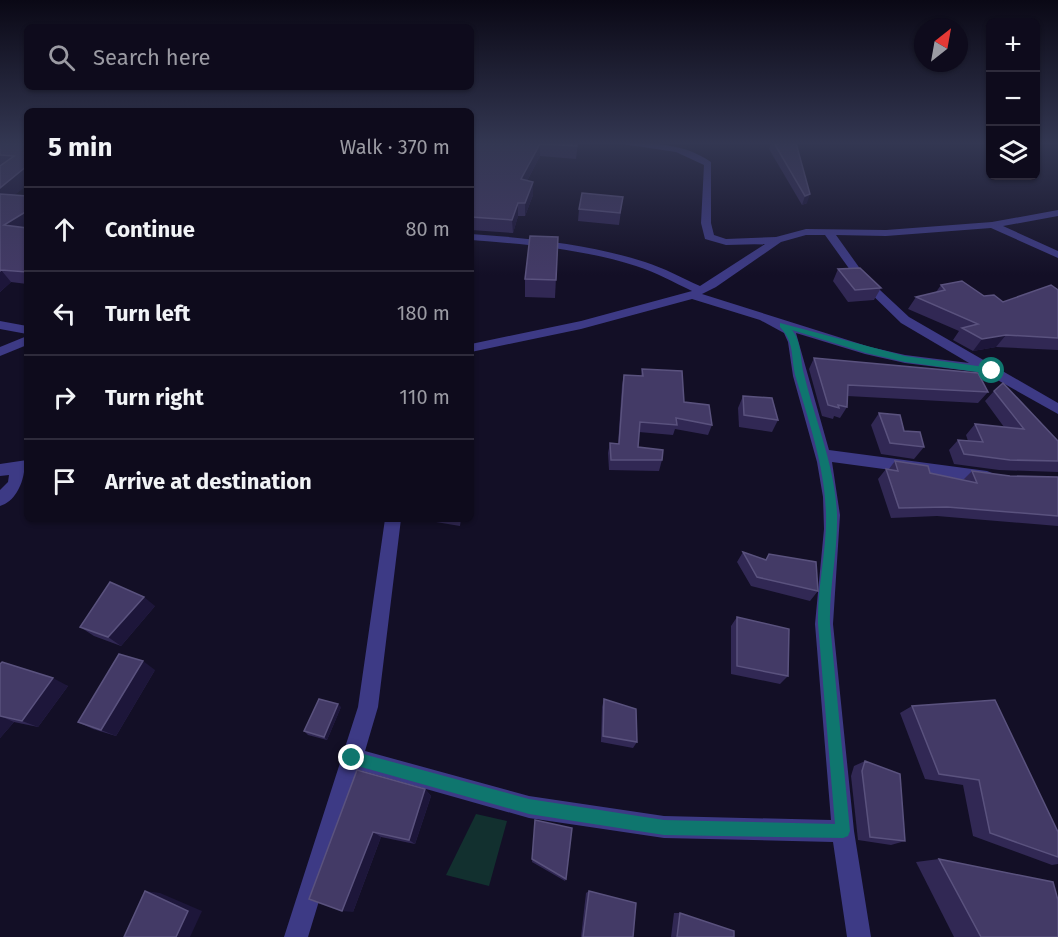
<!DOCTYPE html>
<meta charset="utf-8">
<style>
body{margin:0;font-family:"Fira Sans",sans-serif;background:#1c1929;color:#f1f3f6}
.controls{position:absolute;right:18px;top:18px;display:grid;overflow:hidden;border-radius:9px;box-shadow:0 2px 4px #0004}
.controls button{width:54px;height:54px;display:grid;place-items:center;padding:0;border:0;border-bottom:2px solid #2e2b3b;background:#0e0b1c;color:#f1f3f6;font:30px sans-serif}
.compass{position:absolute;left:914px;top:18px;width:54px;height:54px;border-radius:50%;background:#0e0b1c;box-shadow:0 2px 4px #0004;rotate:31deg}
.stop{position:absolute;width:18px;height:18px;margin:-14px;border:4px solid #0f766e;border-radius:50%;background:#fff}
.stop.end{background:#0f766e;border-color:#fff;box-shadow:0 2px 6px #0008}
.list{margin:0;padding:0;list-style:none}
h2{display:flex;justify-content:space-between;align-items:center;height:78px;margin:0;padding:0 24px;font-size:26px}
h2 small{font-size:20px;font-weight:400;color:#9b9ba3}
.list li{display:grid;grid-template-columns:39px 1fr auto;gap:18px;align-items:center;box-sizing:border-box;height:84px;padding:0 24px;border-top:2px solid #2e2b3b}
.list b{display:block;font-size:22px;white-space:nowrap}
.list em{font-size:20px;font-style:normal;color:#9b9ba3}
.icon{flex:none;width:33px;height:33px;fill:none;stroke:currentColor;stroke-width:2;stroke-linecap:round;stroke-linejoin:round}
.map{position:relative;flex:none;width:1058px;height:937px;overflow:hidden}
.search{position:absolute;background:#0e0b1c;box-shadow:0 2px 4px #0004;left:24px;top:24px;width:450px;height:66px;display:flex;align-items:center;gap:15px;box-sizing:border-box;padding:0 21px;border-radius:9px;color:#9b9ba3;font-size:22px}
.panel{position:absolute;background:#0e0b1c;box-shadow:0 2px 4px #0004;left:24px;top:108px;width:450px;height:414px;border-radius:9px}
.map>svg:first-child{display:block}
.green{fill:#12302f}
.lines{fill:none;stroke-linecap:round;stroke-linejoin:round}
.street{fill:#3d3a85;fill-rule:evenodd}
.wall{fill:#312854}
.shaded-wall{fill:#1d163a}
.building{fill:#433a66;stroke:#5a527e;stroke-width:1.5}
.route{fill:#0f766e}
</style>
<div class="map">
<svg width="1058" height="937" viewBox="0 0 1058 937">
<rect width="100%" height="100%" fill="#130f26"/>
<path class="green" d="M476 814 507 821 489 886 446 875Z"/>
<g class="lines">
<g class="street">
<path d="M616 143C650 143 682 142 711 162V223L714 235 726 239 776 237 806 229 886 230 992 222 1058 210V216L1003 226 1058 251V258L991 228 886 236 836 235 866 277 909 317 1058 403V414L985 373 905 363 865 354 796 333 829 450 987 471 992 473 995 477 992 481 987 483 832 462 840 515 833 624 854 831 871 937H847L833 842 664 838 529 818 359 770 308 937H284L358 707 385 519H401L378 707 365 751 529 796 664 816 831 820 815 624 824 529 823 497 817 462 793 376 788 342 784 333 760 320 692 299 581 329 471 352V344L581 321 692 291C673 282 656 272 636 266 583 249 526 244 471 240V234C529 238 589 244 645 262 664 268 682 278 700 286L765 244 726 245 705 239 701 223 704 165 676 152ZM806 235H825L858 281 901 323 969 363 905 355 870 347 702 294 716 287 781 242Z"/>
<path d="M0 321 27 326V334L0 329Z"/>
<path d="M27 336V345L0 356V347Z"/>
<path d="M27 460V472H24C22 486 14 502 0 506V490L8 482 9 475 0 476V464Z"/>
</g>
</g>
<g class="wall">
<path d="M0 143H27V185L14 195 27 196V284L11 282 0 292Z"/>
<path d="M471 143H578L576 159 540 156 527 181 533 195 525 216H518L513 233 471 230Z"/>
<path d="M771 143H796L807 203 802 205 769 149Z"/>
<path d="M623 197 619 225 578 221 579 209Z"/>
<path d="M558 237 555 298 525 297V279Z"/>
<path d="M838 269 881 288 874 300 848 302 833 281Z"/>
<path d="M941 285 984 296 1003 302 1058 290V350L996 347 973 351 953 340 959 331 908 309 916 297 936 292Z"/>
<path d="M814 358 988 392 978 403 847 396V407L840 418 834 416 833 419 822 416 809 369Z"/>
<path d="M642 369 684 402 712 425 708 435 675 429 673 435 639 432 638 447 662 460 659 471 609 470 608 453 610 443 618 444 622 385 624 375 641 376Z"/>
<path d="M994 391 1058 441V472L999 470 954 464 949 450 958 440 968 441 966 435 975 424 1004 427 985 401Z"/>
<path d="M743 396 778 420 772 432 739 427 738 408Z"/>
<path d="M879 413 904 431 924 447 914 459 881 454 871 425Z"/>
<path d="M895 461 930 473 963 480 972 471 1010 476 1058 477V526L937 516 891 518 878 479 886 469H889Z"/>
<path d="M418 519H461L460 526Z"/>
<path d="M743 552 766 560 769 554 818 591 810 601 751 586 737 562Z"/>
<path d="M155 606 121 646 94 636 80 627Z"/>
<path d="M737 617 788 676 780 684 731 674V626Z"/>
<path d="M0 664 68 686 38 727 14 722 0 738Z"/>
<path d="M155 670 116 736 93 729 78 722Z"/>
<path d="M604 699 637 742 633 748 601 742 602 707Z"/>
<path d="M912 706 1058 832V864L1052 865 973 836 963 785 925 779 900 713Z"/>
<path d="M341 707 327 740 308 735 304 731Z"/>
<path d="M865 761 905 841 891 845 858 840 851 776 854 766Z"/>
<path d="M357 770 425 789 431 796 415 844 381 837 353 912Z"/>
<path d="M535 820 566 879 565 881 532 862Z"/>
<path d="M939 859 1058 937H954L916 862Z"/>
<path d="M589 891 633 937H581L586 893Z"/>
<path d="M674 913H680L734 937H671Z"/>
</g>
<g class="shaded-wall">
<path d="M540 144V156L521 192V179Z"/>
<path d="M27 166V185L1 206 0 204V188Z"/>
<path d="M533 182V195L525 216V203Z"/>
<path d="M810 194 807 203 802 205 805 196Z"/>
<path d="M518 203V216L513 233 512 220Z"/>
<path d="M27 211V229L4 225Z"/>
<path d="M1 270 11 282 0 292V271Z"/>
<path d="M1006 335 996 347 973 351 982 339Z"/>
<path d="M144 597 155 606 121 646 108 637Z"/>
<path d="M143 661 155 670 116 736 101 730Z"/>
<path d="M53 678 68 686 38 727 22 721Z"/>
<path d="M338 704 341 707 327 740 324 737Z"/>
<path d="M0 716 14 722 0 738Z"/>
<path d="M425 789 431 796 415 844 409 840Z"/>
<path d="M373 832 381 837 353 912 342 911Z"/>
<path d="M145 891 160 893 202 911 190 937H176Z"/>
</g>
<g class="building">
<path d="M0 143H27V166L0 188V166L14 156 0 155Z"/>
<path d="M471 143H577V146L540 144 521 179 533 182 525 203H518L512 220 471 217Z"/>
<path d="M774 143H796L810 194 805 196Z"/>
<path d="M582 193 623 197 620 213 579 209Z"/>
<path d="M0 194 27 196V211L4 225 27 228V272L1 270 0 271Z"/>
<path d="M530 236 558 237 556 280 525 279Z"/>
<path d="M860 268 881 288 855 290 838 269Z"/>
<path d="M962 281 984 296 994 295 1003 302 1051 285 1058 290V338L1006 335 982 339 962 328 978 324 916 297 945 290 941 285Z"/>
<path d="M814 358 978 373 988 392 848 385 847 407 838 405 839 408 828 405Z"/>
<path d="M642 369 682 371 684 402 709 405 712 425 676 418 677 425 640 422 638 447 663 450 662 460H611L610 443 619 444 624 375 643 376Z"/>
<path d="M1003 383 1058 441V461L1010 460 964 454 958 440 983 442 975 424 1024 429 994 391Z"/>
<path d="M743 396 772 398 778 420 744 415Z"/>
<path d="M879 413 900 415 904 431 920 432 924 447 890 443Z"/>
<path d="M895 461 928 466 930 473 977 483 972 471 1010 476 1058 477V516L947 507 899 508 886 469 898 471Z"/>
<path d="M743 552 766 560 769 554 816 562 818 591 757 577Z"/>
<path d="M110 582 144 597 108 637 80 627Z"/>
<path d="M737 617 789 629 788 676 737 666Z"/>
<path d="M119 654 143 661 101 730 78 722Z"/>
<path d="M2 662 53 678 22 721 0 716V664Z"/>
<path d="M319 699 338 704 324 737 304 731Z"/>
<path d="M604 699 636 709 637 742 603 736Z"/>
<path d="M995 700 1058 832V857L990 833 979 780 939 774 912 706Z"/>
<path d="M865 761 900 774 905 841 870 837 862 771Z"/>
<path d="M357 770 425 789 409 840 373 832 342 911 309 899Z"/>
<path d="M535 820 572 828 566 879 532 859Z"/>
<path d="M939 859 1053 882 1058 900V937H981Z"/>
<path d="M145 891 188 911 176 937H124Z"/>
<path d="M589 891 636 903 633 937H583Z"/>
<path d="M680 913 734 931V937H677Z"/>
</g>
<linearGradient id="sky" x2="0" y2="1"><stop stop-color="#0a0815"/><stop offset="0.52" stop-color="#333752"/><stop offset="1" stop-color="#333752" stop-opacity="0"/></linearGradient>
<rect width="1058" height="275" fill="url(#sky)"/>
<path class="route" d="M780 323 905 356 992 368 996 371 992 374 905 362 866 353 792 330C802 342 800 360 804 374 815 421 835 465 837 514 838 551 829 587 830 624L850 831 848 836 843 838 664 835 529 814 347 763 345 758 347 753 352 751 529 799 664 820 835 824 818 624C817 587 827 551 826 514 825 467 809 422 796 378 790 357 796 345 780 327Z"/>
</svg>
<div class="controls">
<button>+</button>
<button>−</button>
<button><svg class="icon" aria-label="layers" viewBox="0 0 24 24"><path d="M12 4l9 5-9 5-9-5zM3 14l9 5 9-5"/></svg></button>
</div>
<svg class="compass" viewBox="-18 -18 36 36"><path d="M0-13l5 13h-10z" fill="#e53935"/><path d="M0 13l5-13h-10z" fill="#9b9ba3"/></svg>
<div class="stop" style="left:992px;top:371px"></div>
<div class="stop end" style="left:352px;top:758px"></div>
<div class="search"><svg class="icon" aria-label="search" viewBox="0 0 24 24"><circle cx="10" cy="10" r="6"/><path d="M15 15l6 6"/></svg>Search here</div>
<section class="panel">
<h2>5 min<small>Walk · 370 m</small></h2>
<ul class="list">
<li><svg class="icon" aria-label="ahead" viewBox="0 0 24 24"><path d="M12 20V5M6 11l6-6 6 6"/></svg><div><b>Continue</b></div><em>80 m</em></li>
<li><svg class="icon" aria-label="left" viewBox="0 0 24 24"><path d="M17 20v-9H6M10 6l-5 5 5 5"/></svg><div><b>Turn left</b></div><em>180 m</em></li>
<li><svg class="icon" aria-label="right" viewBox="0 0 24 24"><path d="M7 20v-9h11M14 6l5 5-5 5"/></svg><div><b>Turn right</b></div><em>110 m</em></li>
<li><svg class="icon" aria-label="arrive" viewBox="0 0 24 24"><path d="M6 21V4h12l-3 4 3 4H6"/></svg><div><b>Arrive at destination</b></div></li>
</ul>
</section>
</div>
